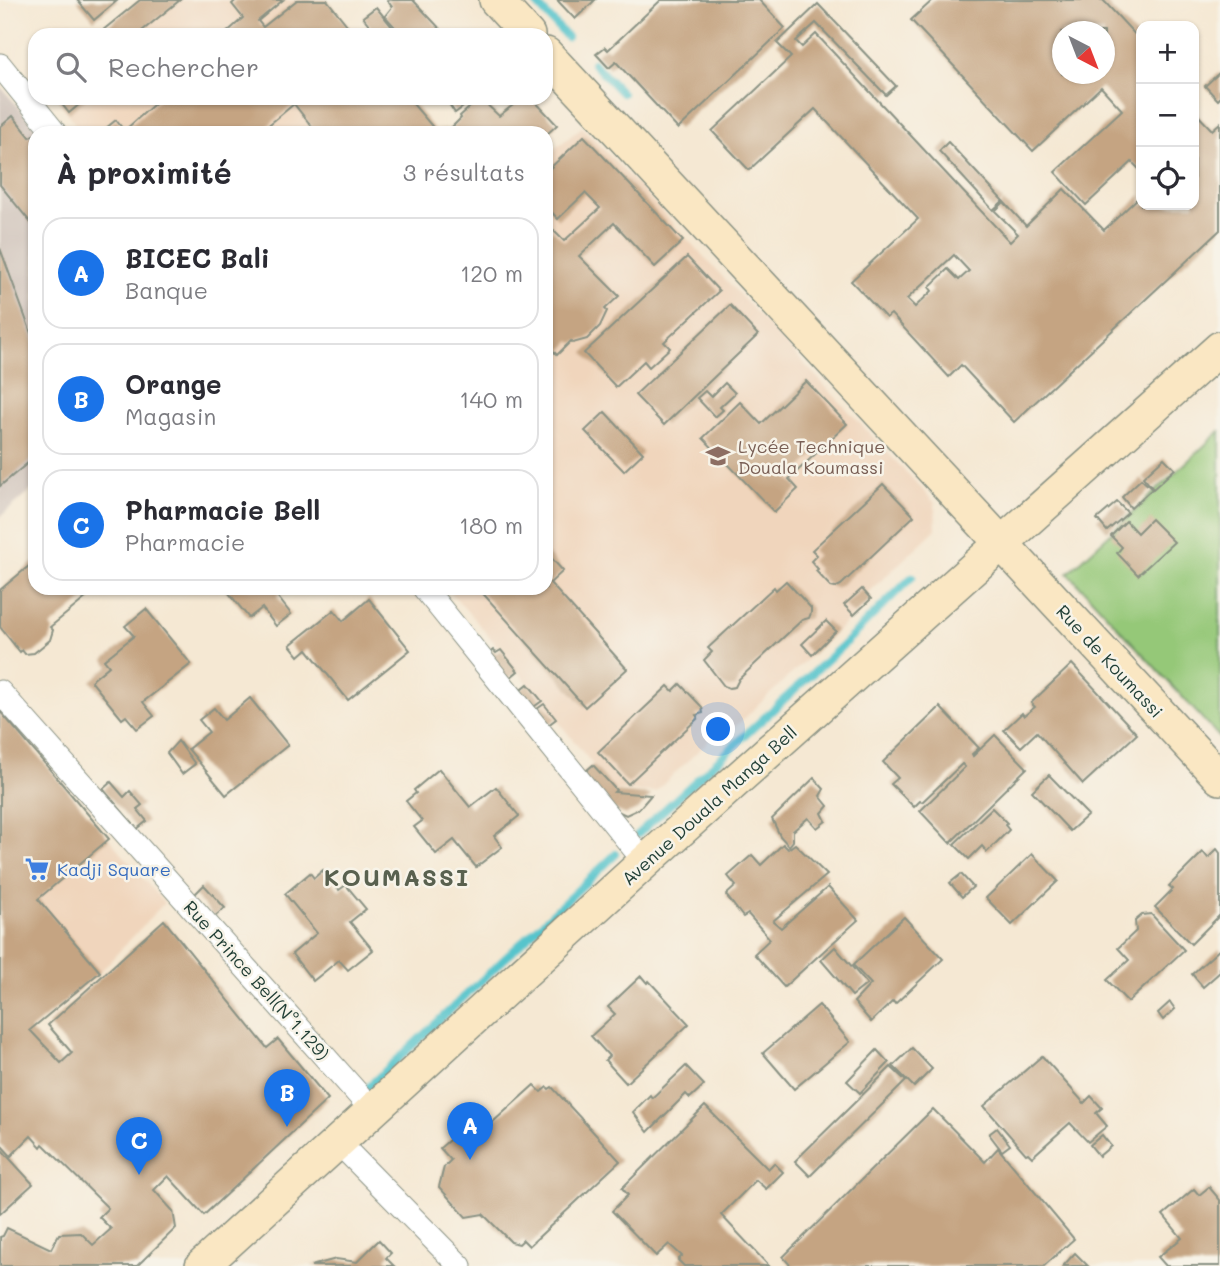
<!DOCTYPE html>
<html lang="fr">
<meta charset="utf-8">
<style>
body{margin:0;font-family:Mali,sans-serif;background:#f7f7f7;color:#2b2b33}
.controls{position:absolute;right:21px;top:21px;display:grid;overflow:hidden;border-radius:14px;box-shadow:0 2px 5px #0004}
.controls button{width:63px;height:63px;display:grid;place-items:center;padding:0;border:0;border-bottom:2px solid #e1e1e2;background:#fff;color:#2b2b33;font:35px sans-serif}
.compass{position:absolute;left:1052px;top:21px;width:63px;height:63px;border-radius:50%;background:#fff;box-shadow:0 2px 5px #0004;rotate:138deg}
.you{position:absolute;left:719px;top:730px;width:24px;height:24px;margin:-18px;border:5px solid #fff;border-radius:50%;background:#1a73e8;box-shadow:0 0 0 10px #1a73e833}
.badge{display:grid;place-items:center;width:46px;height:46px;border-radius:50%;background:#1a73e8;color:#fff;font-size:23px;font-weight:700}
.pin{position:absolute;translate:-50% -58px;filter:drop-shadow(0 2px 4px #0008)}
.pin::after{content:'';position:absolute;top:37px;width:24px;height:21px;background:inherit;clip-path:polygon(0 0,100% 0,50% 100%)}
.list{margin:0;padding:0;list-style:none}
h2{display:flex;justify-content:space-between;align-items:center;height:91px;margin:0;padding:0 28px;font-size:30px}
h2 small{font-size:23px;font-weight:400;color:#7c7c81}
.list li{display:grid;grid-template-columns:46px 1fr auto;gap:21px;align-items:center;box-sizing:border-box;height:112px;margin:0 14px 14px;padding:0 14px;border:2px solid #e1e1e2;border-radius:21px}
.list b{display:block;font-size:26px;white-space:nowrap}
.list p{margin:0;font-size:23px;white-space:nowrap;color:#7c7c81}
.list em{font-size:23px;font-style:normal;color:#7c7c81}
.icon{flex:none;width:38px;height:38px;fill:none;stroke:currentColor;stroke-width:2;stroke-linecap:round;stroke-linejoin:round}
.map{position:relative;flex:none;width:1220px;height:1266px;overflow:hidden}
.search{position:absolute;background:#fff;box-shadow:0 2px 5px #0004;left:28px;top:28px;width:525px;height:77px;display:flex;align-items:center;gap:18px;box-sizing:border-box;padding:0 24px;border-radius:21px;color:#7c7c81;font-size:26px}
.panel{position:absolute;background:#fff;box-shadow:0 2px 5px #0004;left:28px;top:126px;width:525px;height:469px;border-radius:21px}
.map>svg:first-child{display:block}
.built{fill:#f0d5bc}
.industrial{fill:#cec1b9}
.green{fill:#95c878;stroke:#5a8256;stroke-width:2}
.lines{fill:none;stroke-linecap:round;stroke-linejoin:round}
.stream{stroke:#57c4cc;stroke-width:8}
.building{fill:#c5a482;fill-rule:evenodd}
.street-casing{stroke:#8a9284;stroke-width:25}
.secondary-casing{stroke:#8a9284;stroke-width:36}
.street{stroke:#fff;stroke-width:23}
.secondary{stroke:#fae7c3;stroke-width:33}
.labels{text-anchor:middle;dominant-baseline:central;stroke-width:5;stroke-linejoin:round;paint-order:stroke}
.education-label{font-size:18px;fill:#785e54;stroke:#f7f3e8;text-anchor:start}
.street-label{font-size:18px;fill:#1f3d34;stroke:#f7f3e8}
.shop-label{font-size:18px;fill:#366cbe;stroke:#f7f3e8;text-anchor:start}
.district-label{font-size:24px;font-weight:bold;letter-spacing:2px;fill:#59614f;stroke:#f7f3e8}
</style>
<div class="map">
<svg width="1220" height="1266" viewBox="0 0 1220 1266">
<rect width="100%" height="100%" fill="#f7f3e8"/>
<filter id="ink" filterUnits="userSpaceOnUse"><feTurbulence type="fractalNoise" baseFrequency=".0143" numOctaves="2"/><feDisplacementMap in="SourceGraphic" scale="14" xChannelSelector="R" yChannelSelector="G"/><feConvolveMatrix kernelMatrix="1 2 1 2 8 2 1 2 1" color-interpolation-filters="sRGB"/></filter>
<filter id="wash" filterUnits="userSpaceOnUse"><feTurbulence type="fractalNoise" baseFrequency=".00686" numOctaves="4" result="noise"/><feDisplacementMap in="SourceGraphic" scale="28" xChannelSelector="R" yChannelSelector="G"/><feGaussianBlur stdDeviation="1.57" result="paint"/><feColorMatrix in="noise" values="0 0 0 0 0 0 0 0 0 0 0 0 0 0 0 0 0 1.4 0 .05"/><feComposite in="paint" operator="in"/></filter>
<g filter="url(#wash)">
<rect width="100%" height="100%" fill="#f5e8d3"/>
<g class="built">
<path d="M140 0H327L355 35H97Z"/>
<path d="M57 98H408L436 131 450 129 454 133H81Z"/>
<path d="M582 127 935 503 936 529 867 594 871 599 720 741 714 736 655 792 616 790 593 765 501 650 447 588H546V156Z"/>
<path d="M0 711 164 903 100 972 0 1056Z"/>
</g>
<path class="industrial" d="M0 86 41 133H35V487L0 517Z"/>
<path class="green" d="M1220 431V738L1068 573Z"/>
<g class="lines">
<g class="stream">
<path d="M533 0 567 37"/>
<path d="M593 63 622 93"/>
<path d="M638 834 841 647 912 577"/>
<path d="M362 1093 616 854"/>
</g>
</g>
<g id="blocks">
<g class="building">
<path d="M77 0H118L94 20Z"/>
<path d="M140 0H180L137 35H97Z"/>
<path d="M236 0H283L258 21 263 27 297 0H327L355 35H224L243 18 232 4Z"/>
<path d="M387 0H413L446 35H402L385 16 392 7Z"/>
<path d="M557 0H595L575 19Z"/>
<path d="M661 0H759L785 28 678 129 616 62 609 68 596 54 605 47 608 50Z"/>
<path d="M933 0H1103L1141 41V171L1132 162 1086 205 1055 172 1122 110 1101 87 1033 151 911 20ZM1062 32H1104V74H1062Z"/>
<path d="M818 4 896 86 886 95 816 23 796 41 802 47 816 34 1010 242 1018 234 995 211 1004 202 1026 226 1064 189 1104 230 1141 195V205H1194V111L1212 130 1220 123V230L1014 422 961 365 949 377 891 314 886 318 851 281 918 219 815 109 749 170 712 131 791 57 777 43ZM954 255 969 271 959 280 948 269 929 287 932 291 915 307 907 299Z"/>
<path d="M376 7 393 28 383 35H377L363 17Z"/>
<path d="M1220 72V98L1218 100 1205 86Z"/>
<path d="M57 98H87L69 113Z"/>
<path d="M161 98H408L436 131 450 129 461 118 460 116 480 98 499 116 522 98H532L557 125 546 135V133H317L294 104 259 133H127L125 130Z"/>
<path d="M445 98H475L455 113Z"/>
<path d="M13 116 30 137 33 135 35 137V228L0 185V127Z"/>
<path d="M116 120 126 133H100Z"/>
<path d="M584 136 683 241 655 267 614 223 579 256 619 296 605 309 607 311 600 326 587 339 573 343 571 341 557 355 546 343V237L553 230 564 241 600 208 585 193 558 219 546 206V172Z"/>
<path d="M948 142 1003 201 993 210 939 151Z"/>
<path d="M0 248 35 344V457L0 486Z"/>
<path d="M687 257 719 291 664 342 670 348 649 367 644 361 616 387 584 353Z"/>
<path d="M730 305 758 335 664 425 635 395Z"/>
<path d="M806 381 847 424 789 479 798 489 774 512 703 438 740 402 761 424Z"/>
<path d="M725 383 735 393 720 407 723 410 715 417 697 398 705 391 711 397Z"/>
<path d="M605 412 643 453 624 471 585 431Z"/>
<path d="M1164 458 1175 469 1153 489 1143 477Z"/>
<path d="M1141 479 1152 489 1131 508 1122 497Z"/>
<path d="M883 484 914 516 841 585 835 588 831 587 816 571 818 569 811 561 817 555 812 550Z"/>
<path d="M1117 502 1128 513 1107 531 1097 519Z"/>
<path d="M1151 519 1174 542 1138 575 1117 553 1122 547 1111 536 1126 521 1137 533Z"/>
<path d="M546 552 563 571 550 583 627 669 585 707 478 588H546Z"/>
<path d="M35 561V588H98L50 627 53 630 50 640 34 653 25 654 22 650 20 652 0 627V590Z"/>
<path d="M786 581 811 608V613L809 618 802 620 739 679 735 687 729 688 724 686 704 660 712 652 708 648 774 587 776 590Z"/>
<path d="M225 588H287L277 596 291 614 276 626 262 608 249 618Z"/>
<path d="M862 589 871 599 854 615 844 605Z"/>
<path d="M369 599 410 650 348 700 307 649 299 656 290 645 334 610 343 621Z"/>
<path d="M146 609 191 664 143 702 154 716 137 729 126 716 122 719 91 681 109 666 104 660 134 636 125 626Z"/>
<path d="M826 621 836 631 812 655 802 644Z"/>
<path d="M493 650 496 653 501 650 518 671 505 682 487 655Z"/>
<path d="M1072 664 1137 734 1083 784 1037 732 1021 747 1004 730 1022 713 1024 716 1035 707 1031 703Z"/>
<path d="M528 684 542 701 528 711 515 695Z"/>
<path d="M680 684 702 707 703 713 696 715 698 718 628 784 598 752 668 686 673 691Z"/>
<path d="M250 698 288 745 226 795 188 749 209 732 199 720 214 708 224 720Z"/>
<path d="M544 704 556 719 543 729 530 714Z"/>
<path d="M940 707 979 748 972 754 973 756 995 735 1027 768 950 843 920 811 965 767 962 764 922 802 920 801 914 807 891 784 898 778 883 762Z"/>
<path d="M0 711 109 839 38 899 100 972 30 1030 61 1063 72 1053 48 1025 164 920 267 1048 278 1039 328 1099 204 1215 168 1176 154 1190 173 1211 176 1228 137 1266H0V1237L3 1236 7 1228 51 1249 59 1234 81 1233 93 1245 111 1229 99 1217 108 1208 43 1144 41 1147 31 1136 11 1156 0 1144Z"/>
<path d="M178 741 195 764 182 774 167 753Z"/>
<path d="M593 765 616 790 614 792 651 795 639 809 626 815 613 809 579 777Z"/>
<path d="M439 769 470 807 496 787 519 816 494 836 502 847 476 867 454 840 436 854 414 827 422 821 406 801 416 793 414 790Z"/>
<path d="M1049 775 1088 815 1070 831 1032 791Z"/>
<path d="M814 778 824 789 820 796 828 806 822 813 826 821 817 828 808 818 793 831V841L789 846 780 836 772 819Z"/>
<path d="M111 782 124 797 130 791 142 805 137 809 147 821 137 829 103 789Z"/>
<path d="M992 808 1007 823 1005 825 1009 830 987 852 982 846 969 859 954 844Z"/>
<path d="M783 844 788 849 795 844 827 875 773 921 781 928 828 887 858 920 784 987 754 954 770 939 748 914 743 917 726 895 736 886 728 876 752 855 761 865Z"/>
<path d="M1217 849 1220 853V915L1191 944 1155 907 1173 889 1169 886 1203 852 1208 858Z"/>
<path d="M1032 854 1058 881 1012 925 986 898Z"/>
<path d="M323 870 339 890 346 885 366 909 350 922 373 950 348 970 339 960 313 981 292 954 317 933 285 894 310 873 314 878Z"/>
<path d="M961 874 973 887 962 897 950 883Z"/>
<path d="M204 885 225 908 214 917 194 895Z"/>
<path d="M1151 914 1184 950 1128 1002 1107 980 1129 960 1118 948 1136 931 1135 921 1142 915Z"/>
<path d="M904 917 943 959 895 1004 893 1001 871 1022 854 1002 871 984 853 965Z"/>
<path d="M835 947 867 984 852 996 821 960Z"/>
<path d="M1220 949V972L1203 987 1192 974Z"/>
<path d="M641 976 647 983 649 981 689 1024 626 1083 605 1060 609 1056 591 1036 615 1014 608 1007Z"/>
<path d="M1170 1002 1175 1009 1163 1020 1158 1013Z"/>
<path d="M819 1005 850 1042 794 1089 763 1053Z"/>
<path d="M912 1048 932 1069 914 1087 893 1066Z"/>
<path d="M877 1050 889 1063 860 1093 847 1081Z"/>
<path d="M1042 1056 1084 1103 1091 1096 1102 1108 1096 1113 1107 1126 1088 1142 1070 1123 1032 1157 1028 1153 1026 1154 984 1106Z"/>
<path d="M686 1066 704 1085 690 1098 686 1094 648 1132 633 1112 650 1095 652 1098Z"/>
<path d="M891 1067 906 1081 810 1176 795 1161Z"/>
<path d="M534 1085 541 1092 547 1087 549 1089 552 1087 620 1161 529 1246 523 1240 519 1244 511 1242 483 1214 466 1217 439 1187 444 1167 451 1160 440 1148 463 1128 473 1140Z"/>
<path d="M705 1106 768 1169 774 1163 783 1172 766 1189 756 1180 721 1215 769 1266H684L678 1260 682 1256 669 1244 656 1256 612 1211 628 1195 622 1188Z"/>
<path d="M933 1109 985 1162 998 1148 1074 1239 1044 1266H791L783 1257Z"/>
<path d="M997 1128 1010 1145 1002 1151 989 1134Z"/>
<path d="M1102 1135 1111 1146 1099 1156 1090 1145Z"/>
<path d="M0 1148 33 1184 0 1214Z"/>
<path d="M1209 1187 1220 1200V1266H1166L1158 1257 1182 1238 1163 1215 1194 1189 1199 1195Z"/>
<path d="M379 1240 391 1253 386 1258 394 1266H311L336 1259 357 1262Z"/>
<path d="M1075 1253 1088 1266H1063Z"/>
</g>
</g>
</g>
<g filter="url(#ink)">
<use href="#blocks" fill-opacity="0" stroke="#8a9284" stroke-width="2"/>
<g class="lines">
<g class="street-casing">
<g id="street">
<path d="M0 65 55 133"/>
<path d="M424 588 645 862"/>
<path d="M0 692 374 1112"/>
<path d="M339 1143 460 1266"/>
</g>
</g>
<g class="secondary-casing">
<g id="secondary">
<path d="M496 0 528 35"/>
<path d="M546 54 1220 778"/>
<path d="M202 1266 645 862 1220 348"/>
</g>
</g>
<use href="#street" class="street"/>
<use href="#secondary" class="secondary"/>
</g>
</g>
<defs>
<g id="school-bare" transform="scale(1.89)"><path d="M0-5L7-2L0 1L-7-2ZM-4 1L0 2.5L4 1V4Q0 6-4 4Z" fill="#8d6e63" stroke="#f7f3e8" stroke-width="2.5" paint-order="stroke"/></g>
<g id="supermarket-bare" transform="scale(1.89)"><path d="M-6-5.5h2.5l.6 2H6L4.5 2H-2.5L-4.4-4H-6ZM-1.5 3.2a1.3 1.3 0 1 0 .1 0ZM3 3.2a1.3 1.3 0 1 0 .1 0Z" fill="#3f7fe0" stroke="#f7f3e8" stroke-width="2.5" paint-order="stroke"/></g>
</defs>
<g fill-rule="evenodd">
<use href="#school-bare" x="718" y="456"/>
<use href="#supermarket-bare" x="37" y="869"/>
</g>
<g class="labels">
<g class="education-label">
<text x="738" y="446">Lycée Technique<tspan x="738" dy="21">Douala Koumassi</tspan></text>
</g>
<g class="street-label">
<text transform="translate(1110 661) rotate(47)">Rue de Koumassi</text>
<text transform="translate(709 805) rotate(-42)">Avenue Douala Manga Bell</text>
<text transform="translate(257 980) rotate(48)">Rue Prince Bell(N°1.129)</text>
</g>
<g class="shop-label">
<text x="57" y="869">Kadji Square</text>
</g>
<g class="district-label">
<text x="397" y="876">KOUMASSI</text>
</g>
</g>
</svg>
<div class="controls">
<button>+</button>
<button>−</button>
<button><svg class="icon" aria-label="locate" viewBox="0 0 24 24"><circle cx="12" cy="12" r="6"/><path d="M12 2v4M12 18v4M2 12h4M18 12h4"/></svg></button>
</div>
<svg class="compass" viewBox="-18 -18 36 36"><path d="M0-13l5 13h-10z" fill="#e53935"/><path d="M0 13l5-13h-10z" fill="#7c7c81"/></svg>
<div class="you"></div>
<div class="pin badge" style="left:470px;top:1160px">A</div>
<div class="pin badge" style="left:287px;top:1127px">B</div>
<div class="pin badge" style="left:139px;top:1175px">C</div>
<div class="search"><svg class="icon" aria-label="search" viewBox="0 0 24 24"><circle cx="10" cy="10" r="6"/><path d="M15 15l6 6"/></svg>Rechercher</div>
<section class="panel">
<h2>À proximité<small>3 résultats</small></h2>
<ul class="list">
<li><span class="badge">A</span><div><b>BICEC Bali</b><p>Banque</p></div><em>120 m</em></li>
<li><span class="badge">B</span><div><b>Orange</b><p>Magasin</p></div><em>140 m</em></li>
<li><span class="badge">C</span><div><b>Pharmacie Bell</b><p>Pharmacie</p></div><em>180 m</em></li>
</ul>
</section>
</div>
